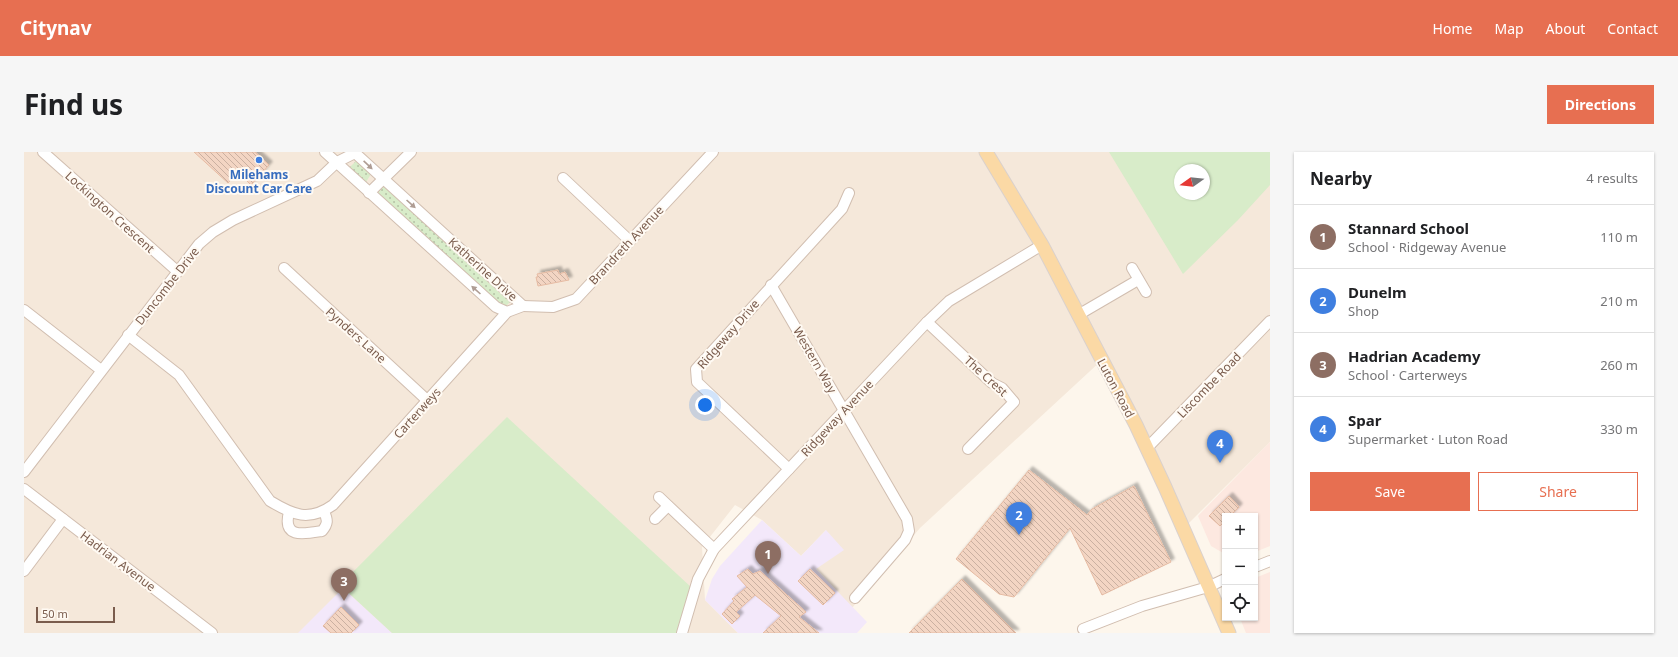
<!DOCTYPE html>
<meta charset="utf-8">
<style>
body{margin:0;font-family:"Noto Sans",sans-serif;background:#f6f6f6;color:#202124}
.controls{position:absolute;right:12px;bottom:12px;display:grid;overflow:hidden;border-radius:0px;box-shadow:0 1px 3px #0004}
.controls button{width:36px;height:36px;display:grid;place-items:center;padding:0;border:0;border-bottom:1px solid #e0e0e0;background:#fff;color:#202124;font:20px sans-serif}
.compass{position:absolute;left:1150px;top:12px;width:36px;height:36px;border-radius:50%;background:#fff;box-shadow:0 1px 3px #0004;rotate:255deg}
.scale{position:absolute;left:12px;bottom:10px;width:79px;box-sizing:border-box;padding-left:4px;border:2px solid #7a5c4d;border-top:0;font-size:11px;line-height:14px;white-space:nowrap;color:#7a5c4d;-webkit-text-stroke:3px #fffaf3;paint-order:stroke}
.you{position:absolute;left:681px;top:253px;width:14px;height:14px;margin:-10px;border:3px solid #fff;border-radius:50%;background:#1a73e8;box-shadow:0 0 0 6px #1a73e833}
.badge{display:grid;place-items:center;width:26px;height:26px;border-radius:50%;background:#e76f51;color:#fff;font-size:13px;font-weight:700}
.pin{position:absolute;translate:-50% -33px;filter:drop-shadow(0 1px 2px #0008)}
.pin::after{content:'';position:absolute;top:21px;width:14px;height:12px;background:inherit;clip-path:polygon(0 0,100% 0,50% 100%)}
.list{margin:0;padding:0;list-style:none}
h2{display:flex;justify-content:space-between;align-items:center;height:52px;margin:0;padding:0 16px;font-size:17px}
h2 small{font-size:13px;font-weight:400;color:#757577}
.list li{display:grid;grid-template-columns:26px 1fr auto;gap:12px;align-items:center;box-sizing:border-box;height:64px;padding:0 16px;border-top:1px solid #e0e0e0}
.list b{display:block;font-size:15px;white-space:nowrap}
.list p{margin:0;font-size:13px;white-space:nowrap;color:#757577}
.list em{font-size:13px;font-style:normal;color:#757577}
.actions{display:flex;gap:8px;padding:12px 16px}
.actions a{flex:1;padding:9px 0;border:1px solid #e76f51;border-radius:0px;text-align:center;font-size:14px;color:#e76f51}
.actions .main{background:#e76f51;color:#fff}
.icon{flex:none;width:22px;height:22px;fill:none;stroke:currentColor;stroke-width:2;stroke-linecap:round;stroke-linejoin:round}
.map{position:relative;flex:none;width:1246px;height:481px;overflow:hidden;border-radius:0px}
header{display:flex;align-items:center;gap:24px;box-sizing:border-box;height:56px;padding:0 20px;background:#e76f51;color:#fff}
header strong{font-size:19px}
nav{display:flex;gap:22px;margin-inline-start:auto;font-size:14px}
.intro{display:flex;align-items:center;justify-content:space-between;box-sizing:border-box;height:96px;padding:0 24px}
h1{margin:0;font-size:28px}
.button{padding:10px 18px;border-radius:0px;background:#e76f51;color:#fff;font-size:14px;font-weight:700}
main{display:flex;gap:24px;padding:0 24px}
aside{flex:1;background:#fff;border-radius:0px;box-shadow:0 1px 3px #0004}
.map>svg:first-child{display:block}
.residential{fill:#f5e8da;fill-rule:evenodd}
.commercial{fill:#fde8e0}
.education{fill:#f3e8fa}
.grass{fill:url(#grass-dots)}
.green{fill:#d8ecc9;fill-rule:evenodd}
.building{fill:url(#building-back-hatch);stroke:#e6bba3;filter:url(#shadow)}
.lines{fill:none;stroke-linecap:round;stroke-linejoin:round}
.minor-casing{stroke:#d1beb0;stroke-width:12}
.major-casing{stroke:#dad1cd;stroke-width:15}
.minor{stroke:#fff;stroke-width:10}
.major{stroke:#fbd9a5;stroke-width:13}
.oneway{fill:#af9d94}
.shop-dot{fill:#3f7fe0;stroke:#fffaf3;stroke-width:1.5}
.labels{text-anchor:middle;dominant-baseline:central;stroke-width:4;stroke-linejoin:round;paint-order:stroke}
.shop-label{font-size:12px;font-weight:bold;fill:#366cbe;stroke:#fffaf3}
.street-label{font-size:12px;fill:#7a5c4d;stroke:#fffaf3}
</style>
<header>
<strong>Citynav</strong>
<nav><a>Home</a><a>Map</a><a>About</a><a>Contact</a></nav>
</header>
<div class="intro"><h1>Find us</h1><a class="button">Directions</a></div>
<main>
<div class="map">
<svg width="1246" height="481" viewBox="0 0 1246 481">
<defs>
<pattern id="grass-dots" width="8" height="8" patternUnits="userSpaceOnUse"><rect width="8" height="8" fill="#d8ecc9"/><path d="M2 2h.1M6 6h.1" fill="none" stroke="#b4c2a5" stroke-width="1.8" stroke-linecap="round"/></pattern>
<pattern id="building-back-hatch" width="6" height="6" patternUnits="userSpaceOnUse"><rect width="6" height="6" fill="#f3d5c3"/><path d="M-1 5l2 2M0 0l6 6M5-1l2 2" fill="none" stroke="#cab0a1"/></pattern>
<filter id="shadow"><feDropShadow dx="3.5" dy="-3.5" stdDeviation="1" flood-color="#0004"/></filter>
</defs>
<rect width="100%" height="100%" fill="#fdf6ec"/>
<path class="residential" d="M0 0H1246V290L1160 376 1078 208 896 376 828 456 792 416 802 378 777 404 738 368 711 353 678 395 681 448 714 481H0ZM1156 18H1180V42H1156Z"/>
<g class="commercial">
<path d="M1246 290V394L1231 400V364H1201V402L1187 394 1174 364Z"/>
<path d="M1246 420V481H1222L1216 466H1231V426Z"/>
</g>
<g class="education">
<path d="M738 368 777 404 802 378 820 398 792 417 843 470 833 481H714L681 448 688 427 696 414Z"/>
<path d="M319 436 368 481H274Z"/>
</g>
<g class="grass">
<path d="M332 9 347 22 342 30 326 15Z"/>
<path d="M360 34 486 150 480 156 354 41Z"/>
</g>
<g class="green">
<path d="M1085 0H1246V33L1214 68 1159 122ZM1156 18H1180V42H1156Z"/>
<path d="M483 265 667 435 654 481H368L316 433Z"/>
</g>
<g class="building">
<path d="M170 0H231L245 13 227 33 214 20 204 31Z"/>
<path d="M534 118 535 122 541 120 545 128 514 134 512 125H514L513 122Z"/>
<path d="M1005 318 1063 363 1068 357 1110 334 1147 410 1078 443 1046 376 990 445 975 442 932 407Z"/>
<path d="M1205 344 1215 355 1206 364H1201V369L1196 374 1185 364Z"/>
<path d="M724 417 729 422 736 419 782 460 775 465 795 481H739L757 464 731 443 712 460 716 464 708 472 698 462 710 449 708 447 723 435 713 424Z"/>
<path d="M786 417 811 441 799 453 774 429Z"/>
<path d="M938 427 992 481H885Z"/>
<path d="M317 455 335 473 327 481H307L299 474Z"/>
</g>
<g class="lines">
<g class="minor-casing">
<g id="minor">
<path d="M19 0 153 119"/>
<path d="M301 0 472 155 483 160 499 154"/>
<path d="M330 0 499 154"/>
<path d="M539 26 606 89"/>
<path d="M345 41 387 0"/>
<path d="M260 116 404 249"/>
<path d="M1108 116 1122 140"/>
<path d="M747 133 883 367 885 379 881 388 831 446"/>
<path d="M499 154 529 155 552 147 689 0"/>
<path d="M0 158 77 218"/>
<path d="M1054 163 1114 128"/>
<path d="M903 170 968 231 978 236 990 250 944 297"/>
<path d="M104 183 155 223 246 349C269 363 285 370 309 353L483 160"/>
<path d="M1123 296 1246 169"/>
<path d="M765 317 673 230 672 217 818 57 825 41"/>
<path d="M0 320 175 92 189 80 209 68 293 29 313 10 331 1"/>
<path d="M0 337 188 481"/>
<path d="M635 345 690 397"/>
<path d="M265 360C258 387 280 382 298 379 304 372 304 368 300 360"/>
<path d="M631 367 644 354"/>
<path d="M1231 415 1246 409"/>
<path d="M0 419 39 367"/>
<path d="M1059 477 1118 454 1184 435 1201 427"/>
<path d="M658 481 674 427 690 397 903 170 925 149 1018 93"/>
</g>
</g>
<g class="major-casing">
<path id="major" d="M962 0 1018 93 1112 273 1141 335 1205 481"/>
</g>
<use href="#minor" class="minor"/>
<use href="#major" class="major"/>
</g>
<defs><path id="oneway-solid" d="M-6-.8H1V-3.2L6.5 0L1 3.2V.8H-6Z"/></defs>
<g class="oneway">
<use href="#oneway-solid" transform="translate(344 13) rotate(43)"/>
<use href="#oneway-solid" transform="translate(387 52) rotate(42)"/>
<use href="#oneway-solid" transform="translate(452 138) rotate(-138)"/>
</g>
<circle class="shop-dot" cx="235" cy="8" r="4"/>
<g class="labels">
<g class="shop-label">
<text x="235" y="22">Milehams<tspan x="235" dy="14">Discount Car Care</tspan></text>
</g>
<g class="street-label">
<text transform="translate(86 60) rotate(42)">Lockington Crescent</text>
<text transform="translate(602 93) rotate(-47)">Brandreth Avenue</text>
<text transform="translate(459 117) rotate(42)">Katherine Drive</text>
<text transform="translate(143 134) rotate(-52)">Duncombe Drive</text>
<text transform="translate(704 182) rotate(-49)">Ridgeway Drive</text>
<text transform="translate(332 183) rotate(42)">Pynders Lane</text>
<text transform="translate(791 208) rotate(60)">Western Way</text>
<text transform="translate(962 224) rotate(42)">The Crest</text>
<text transform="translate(1185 233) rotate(-46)">Liscombe Road</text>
<text transform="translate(1092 236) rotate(62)">Luton Road</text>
<text transform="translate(393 261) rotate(-48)">Carterweys</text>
<text transform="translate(813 266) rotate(-47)">Ridgeway Avenue</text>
<text transform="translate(94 409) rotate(37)">Hadrian Avenue</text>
</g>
</g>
</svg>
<div class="controls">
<button>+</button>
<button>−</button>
<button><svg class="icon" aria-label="locate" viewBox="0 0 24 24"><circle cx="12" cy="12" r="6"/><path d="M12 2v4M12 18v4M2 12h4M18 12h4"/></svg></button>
</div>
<svg class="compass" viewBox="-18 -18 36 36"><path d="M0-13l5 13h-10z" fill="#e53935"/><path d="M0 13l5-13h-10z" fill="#757577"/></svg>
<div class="scale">50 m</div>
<div class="you"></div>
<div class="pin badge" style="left:744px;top:422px;background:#8d6e63">1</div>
<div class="pin badge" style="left:995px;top:383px;background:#3f7fe0">2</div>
<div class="pin badge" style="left:320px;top:449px;background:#8d6e63">3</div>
<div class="pin badge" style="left:1196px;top:311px;background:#3f7fe0">4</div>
</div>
<aside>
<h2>Nearby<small>4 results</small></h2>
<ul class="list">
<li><span class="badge" style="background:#8d6e63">1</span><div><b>Stannard School</b><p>School · Ridgeway Avenue</p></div><em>110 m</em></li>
<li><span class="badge" style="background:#3f7fe0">2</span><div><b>Dunelm</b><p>Shop</p></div><em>210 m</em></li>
<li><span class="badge" style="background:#8d6e63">3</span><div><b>Hadrian Academy</b><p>School · Carterweys</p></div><em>260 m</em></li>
<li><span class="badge" style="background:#3f7fe0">4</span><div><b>Spar</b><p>Supermarket · Luton Road</p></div><em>330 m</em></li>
</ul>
<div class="actions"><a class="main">Save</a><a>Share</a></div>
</aside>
</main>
